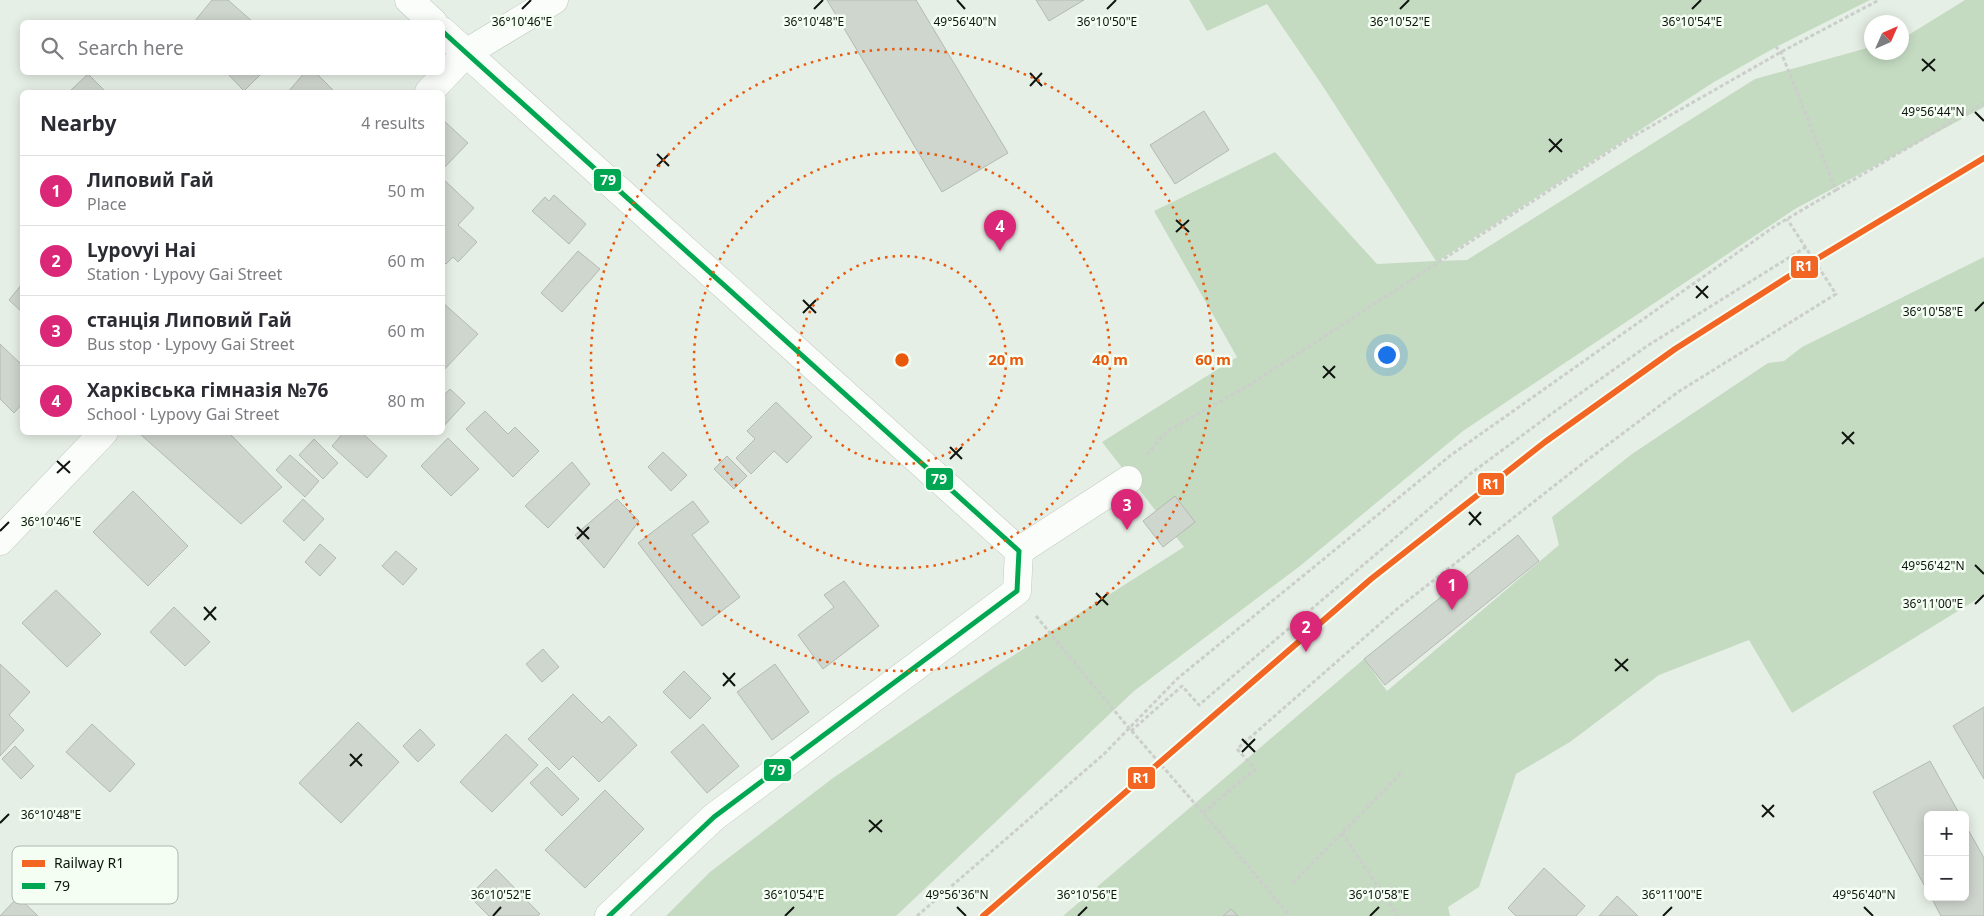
<!DOCTYPE html>
<meta charset="utf-8">
<style>
body{margin:0;font-family:"Noto Sans",sans-serif;background:#f7f7f7;color:#2b2b33}
.controls{position:absolute;right:15px;bottom:15px;display:grid;overflow:hidden;border-radius:8px;box-shadow:0 2px 12px #0003}
.controls button{width:45px;height:45px;display:grid;place-items:center;padding:0;border:0;border-bottom:1px solid #e1e1e2;background:#fff;color:#2b2b33;font:25px sans-serif}
.compass{position:absolute;left:1864px;top:15px;width:45px;height:45px;border-radius:50%;background:#fff;box-shadow:0 2px 12px #0003;rotate:45deg}
.you{position:absolute;left:1386px;top:354px;width:18px;height:18px;margin:-12px;border:4px solid #fff;border-radius:50%;background:#1a73e8;box-shadow:0 0 0 8px #1a73e833}
.badge{display:grid;place-items:center;width:32px;height:32px;border-radius:50%;background:#db2777;color:#fff;font-size:16px;font-weight:700}
.pin{position:absolute;translate:-50% -41px;filter:drop-shadow(0 1px 2px #0008)}
.pin::after{content:'';position:absolute;top:26px;width:18px;height:15px;background:inherit;clip-path:polygon(0 0,100% 0,50% 100%)}
.list{margin:0;padding:0;list-style:none}
h2{display:flex;justify-content:space-between;align-items:center;height:65px;margin:0;padding:0 20px;font-size:21px}
h2 small{font-size:16px;font-weight:400;color:#7c7c81}
.list li{display:grid;grid-template-columns:32px 1fr auto;gap:15px;align-items:center;box-sizing:border-box;height:70px;padding:0 20px;border-top:1px solid #e1e1e2}
.list b{display:block;font-size:19px;white-space:nowrap}
.list p{margin:0;font-size:16px;white-space:nowrap;color:#7c7c81}
.list em{font-size:16px;font-style:normal;color:#7c7c81}
.icon{flex:none;width:28px;height:28px;fill:none;stroke:currentColor;stroke-width:2;stroke-linecap:round;stroke-linejoin:round}
.map{position:relative;flex:none;width:1984px;height:916px;overflow:hidden}
.search{position:absolute;background:#fff;box-shadow:0 2px 12px #0003;left:20px;top:20px;width:425px;height:55px;display:flex;align-items:center;gap:12px;box-sizing:border-box;padding:0 18px;border-radius:8px;color:#7c7c81;font-size:19px}
.panel{position:absolute;background:#fff;box-shadow:0 2px 12px #0003;left:20px;top:90px;width:425px;height:345px;border-radius:8px}
.map>svg:first-child{display:block}
.green{fill:#c4dbc2}
.building{fill:#cfd6ce;stroke:#b3bab2}
.lines{fill:none;stroke-linecap:round;stroke-linejoin:round}
.street-casing{stroke:#c2c9c1;stroke-width:29}
.path{stroke:#cccecc;stroke-width:3;stroke-dasharray:4 2.5;stroke-linecap:butt}
.street{stroke:#fbfdfb;stroke-width:28}
.path-bridge{stroke:#cccecc;stroke-width:3;stroke-dasharray:4 2.5;stroke-linecap:butt}
.bus-1-casing{stroke:#f4fef3;stroke-width:9}
.bus-1{stroke:#00a651;stroke-width:5}
.rail-1-casing{stroke:#f4fef3;stroke-width:10}
.rail-1{stroke:#f26522;stroke-width:6}
.ticks{fill:none;stroke:#0f150e;stroke-width:2}
.ring{fill:none;stroke:#e8590c;stroke-width:2.5;stroke-dasharray:2.5 5}
.key{fill:#f4fef3;stroke:#afb8ae;stroke-width:1}
.key-label{font-size:14px;fill:#0f150e}
.ticks-label{font-size:12px;text-anchor:middle;fill:#0f150e;stroke:#f4fef3;stroke-width:5;stroke-linejoin:round;paint-order:stroke}
.centre{fill:#e8590c;stroke:#f4fef3;stroke-width:2.5}
.ring-label{font-size:15px;text-anchor:middle;font-weight:bold;fill:#e8590c;stroke:#f4fef3;stroke-width:5;stroke-linejoin:round;paint-order:stroke}
.line-badge{stroke:#f4fef3;stroke-width:2}
.badge-label{font-size:14px;text-anchor:middle;font-weight:bold;fill:#fff}
</style>
<div class="map">
<svg width="1984" height="916" viewBox="0 0 1984 916">
<rect width="100%" height="100%" fill="#e6efe5"/>
<g class="green">
<path d="M1189 0H1870L1776 47 1714 82 1438 261 1467 260 1755 79 1871 47 1872 52H1902V39L1965 0H1984V107L1795 209 1463 431 1300 566 1134 691 896 916H666L710 872 833 778 992 669 1184 547 1102 442 1237 357 1154 211 1275 152 1377 264 1436 261 1322 85 1267 4 1207 31Z"/>
<path d="M1984 257V595L1792 713 1749 640 1659 675 1570 742 1516 774 1479 887 1448 907 1450 916H1063L1364 659 1387 691 1559 545 1552 517 1632 454 1768 363 1784 361 1802 347Z"/>
</g>
<g class="building">
<path d="M212 0H228L253 22H194Z"/>
<path d="M827 0H916L1008 153 942 192Z"/>
<path d="M1036 0H1084L1049 21Z"/>
<path d="M226 72H263L244 91Z"/>
<path d="M305 72H315L335 92H288Z"/>
<path d="M88 74 106 92H72L70 91Z"/>
<path d="M1204 111 1229 150 1175 184 1150 145Z"/>
<path d="M442 119 468 143 443 169 442 168Z"/>
<path d="M442 178 474 208 458 225 477 242 458 262 453 257 446 264 442 261Z"/>
<path d="M554 195 586 224 569 244 532 211 545 197 549 201Z"/>
<path d="M578 251 600 269 562 312 541 293Z"/>
<path d="M22 284V312L9 300Z"/>
<path d="M442 302 478 334 442 372Z"/>
<path d="M0 344 22 365V404L14 413 0 399Z"/>
<path d="M450 389 465 403 442 428V397Z"/>
<path d="M776 402 812 437 787 463 774 451 751 474 736 458 755 439 747 431Z"/>
<path d="M485 411 508 434 515 427 539 451 513 477 466 429Z"/>
<path d="M142 432H228L282 487 241 524 140 434Z"/>
<path d="M344 432H361L387 456 367 478 332 446Z"/>
<path d="M448 438 479 469 451 496 421 466Z"/>
<path d="M314 439 338 463 323 479 299 455Z"/>
<path d="M663 452 687 475 671 491 648 467Z"/>
<path d="M290 455 319 481 305 497 276 470Z"/>
<path d="M727 456 747 476 734 489 714 469Z"/>
<path d="M572 462 590 484 548 528 525 506Z"/>
<path d="M133 491 188 546 148 586 93 532Z"/>
<path d="M1175 496 1195 522 1163 547 1143 521Z"/>
<path d="M303 499 324 519 304 541 283 521Z"/>
<path d="M617 499 639 521 604 568 575 535Z"/>
<path d="M693 501 709 522 692 535 740 597 702 626 638 543Z"/>
<path d="M1518 535 1539 561 1385 685 1364 659Z"/>
<path d="M320 544 336 558 320 576 305 562Z"/>
<path d="M396 551 417 569 403 585 382 566Z"/>
<path d="M844 581 879 626 823 669 798 635 834 607 824 595Z"/>
<path d="M56 590 101 634 67 667 22 623Z"/>
<path d="M174 607 210 642 185 666 150 632Z"/>
<path d="M543 649 559 667 542 682 526 664Z"/>
<path d="M0 664 30 692 9 715 24 730 0 756Z"/>
<path d="M775 664 809 712 772 740 737 692Z"/>
<path d="M684 671 711 698 690 719 663 692Z"/>
<path d="M573 694 602 723 609 716 637 745 599 782 573 756 559 770 528 739Z"/>
<path d="M1984 707V779L1953 726Z"/>
<path d="M358 722 399 762 341 823 299 783Z"/>
<path d="M92 724 135 764 110 792 66 752Z"/>
<path d="M703 724 739 766 707 793 671 752Z"/>
<path d="M420 729 435 745 418 762 403 746Z"/>
<path d="M506 734 538 765 492 812 460 782Z"/>
<path d="M15 746 34 766 21 779 2 759Z"/>
<path d="M1930 761 1960 815H1928V892L1873 792Z"/>
<path d="M547 767 579 799 562 816 530 783Z"/>
<path d="M605 790 644 829 585 888 545 850Z"/>
<path d="M1965 824 1984 858V916H1941L1931 897H1965Z"/>
<path d="M1544 868 1585 906 1576 916H1516L1508 908Z"/>
<path d="M496 869 540 914 537 916H489L469 896Z"/>
<path d="M1617 896 1638 916H1599Z"/>
<path d="M18 897 38 916H0Z"/>
<path d="M1231 909 1238 916H1223Z"/>
</g>
<g class="lines">
<g class="street-casing">
<g id="street">
<path d="M409 0 433 22"/>
<path d="M442 31 1019 551 1017 591 714 817 609 916"/>
<path d="M429 92 466 53 554 0"/>
<path d="M0 541 104 432"/>
<path d="M1019 551 1128 480"/>
</g>
</g>
<g class="path">
<path d="M1836 190 1984 103"/>
<path d="M1147 455 1166 432 1251 384 1627 140 1781 52 1879 0"/>
<path d="M1036 616 1123 721"/>
<path d="M1131 731 1182 686 1199 705 1470 474 1547 417 1647 346 1806 247"/>
<path d="M1203 813 1255 769 1237 749 1397 609 1582 464 1678 392 1836 294 1787 219"/>
<path d="M1210 821 1290 916"/>
<path d="M1342 833 1398 916"/>
<path d="M1293 883 1403 771"/>
<path d="M917 916 1104 754 1178 678 1451 455 1775 226 1836 190 1781 52 1776 47"/>
</g>
<use href="#street" class="street"/>
<path class="path-bridge" d="M1123 721 1210 821"/>
<g class="bus-1-casing">
<path id="bus-1" d="M442 31 1019 551 1017 591 714 817 609 916"/>
</g>
<use href="#bus-1" class="bus-1"/>
<g class="rail-1-casing">
<path id="rail-1" d="M983 916 1371 579 1545 442 1675 349 1810 263 1984 158"/>
</g>
<use href="#rail-1" class="rail-1"/>
</g>
<path class="ticks" d="M957 0 965 9M522 9 531 0M814 9 823 0M1107 9 1116 0M1400 9 1409 0M1692 9 1701 0M1922 59 1935 71M1922 71 1935 59M1030 73 1042 86M1030 86 1042 73M1975 112 1984 121M1549 139 1562 152M1549 152 1562 139M657 154 669 166M657 166 669 154M1176 220 1189 232M1176 232 1189 220M1696 286 1708 298M1696 298 1708 286M803 300 816 313M1975 311 1984 302M803 313 816 300M1323 366 1335 378M1323 378 1335 366M1842 432 1854 444M1842 444 1854 432M950 447 962 459M950 459 962 447M57 461 70 473M57 473 70 461M1469 512 1481 525M1469 525 1481 512M577 527 589 539M0 531 9 522M577 539 589 527M1975 565 1984 574M1096 593 1108 605M1975 604 1984 595M1096 605 1108 593M204 607 216 620M204 620 216 607M1615 659 1628 671M1615 671 1628 659M723 673 735 686M723 686 735 673M1242 739 1255 752M1242 752 1255 739M350 754 362 766M350 766 362 754M1762 805 1774 817M1762 817 1774 805M869 820 882 832M0 823 9 814M869 832 882 820M957 907 966 916M1864 907 1873 916M493 916 501 907M785 916 794 907M1078 916 1087 907M1370 916 1379 907M1663 916 1672 907"/>
<g class="ring">
<circle cx="902" cy="360" r="104"/>
<circle cx="902" cy="360" r="208"/>
<circle cx="902" cy="360" r="311"/>
</g>
<rect x="12" y="846" width="166" height="58" rx="8" class="key"/>
<rect x="22" y="860" width="23" height="7" fill="#f26522"/>
<rect x="22" y="883" width="23" height="6" fill="#00a651"/>
<g class="key-label">
<text x="54" y="868">Railway R1</text>
<text x="54" y="891">79</text>
</g>
<g class="ticks-label">
<text x="522" y="26">36°10'46"E</text>
<text x="814" y="26">36°10'48"E</text>
<text x="965" y="26">49°56'40"N</text>
<text x="1107" y="26">36°10'50"E</text>
<text x="1400" y="26">36°10'52"E</text>
<text x="1692" y="26">36°10'54"E</text>
<text x="1933" y="116">49°56'44"N</text>
<text x="1933" y="316">36°10'58"E</text>
<text x="51" y="526">36°10'46"E</text>
<text x="1933" y="570">49°56'42"N</text>
<text x="1933" y="608">36°11'00"E</text>
<text x="51" y="819">36°10'48"E</text>
<text x="501" y="899">36°10'52"E</text>
<text x="794" y="899">36°10'54"E</text>
<text x="1087" y="899">36°10'56"E</text>
<text x="1379" y="899">36°10'58"E</text>
<text x="1672" y="899">36°11'00"E</text>
<text x="957" y="899">49°56'36"N</text>
<text x="1864" y="899">49°56'40"N</text>
</g>
<circle cx="902" cy="360" r="8" class="centre"/>
<g class="ring-label">
<text x="1006" y="365">20 m</text>
<text x="1110" y="365">40 m</text>
<text x="1213" y="365">60 m</text>
</g>
<g class="line-badge">
<rect x="593" y="168" width="29" height="24" rx="5" fill="#00a651"/>
<rect x="1790" y="255" width="29" height="24" rx="5" fill="#f26522"/>
<rect x="925" y="467" width="29" height="24" rx="5" fill="#00a651"/>
<rect x="1477" y="472" width="28" height="24" rx="5" fill="#f26522"/>
<rect x="763" y="758" width="29" height="24" rx="5" fill="#00a651"/>
<rect x="1127" y="766" width="29" height="24" rx="5" fill="#f26522"/>
</g>
<g class="badge-label">
<text x="608" y="185">79</text>
<text x="1804" y="271">R1</text>
<text x="939" y="484">79</text>
<text x="1491" y="489">R1</text>
<text x="777" y="775">79</text>
<text x="1141" y="783">R1</text>
</g>
</svg>
<div class="controls">
<button>+</button>
<button>−</button>
</div>
<svg class="compass" viewBox="-18 -18 36 36"><path d="M0-13l5 13h-10z" fill="#e53935"/><path d="M0 13l5-13h-10z" fill="#7c7c81"/></svg>
<div class="you"></div>
<div class="pin badge" style="left:1452px;top:610px">1</div>
<div class="pin badge" style="left:1306px;top:652px">2</div>
<div class="pin badge" style="left:1127px;top:530px">3</div>
<div class="pin badge" style="left:1000px;top:251px">4</div>
<div class="search"><svg class="icon" aria-label="search" viewBox="0 0 24 24"><circle cx="10" cy="10" r="6"/><path d="M15 15l6 6"/></svg>Search here</div>
<section class="panel">
<h2>Nearby<small>4 results</small></h2>
<ul class="list">
<li><span class="badge">1</span><div><b>Липовий Гай</b><p>Place</p></div><em>50 m</em></li>
<li><span class="badge">2</span><div><b>Lypovyi Hai</b><p>Station · Lypovy Gai Street</p></div><em>60 m</em></li>
<li><span class="badge">3</span><div><b>станція Липовий Гай</b><p>Bus stop · Lypovy Gai Street</p></div><em>60 m</em></li>
<li><span class="badge">4</span><div><b>Харківська гімназія №76</b><p>School · Lypovy Gai Street</p></div><em>80 m</em></li>
</ul>
</section>
</div>
